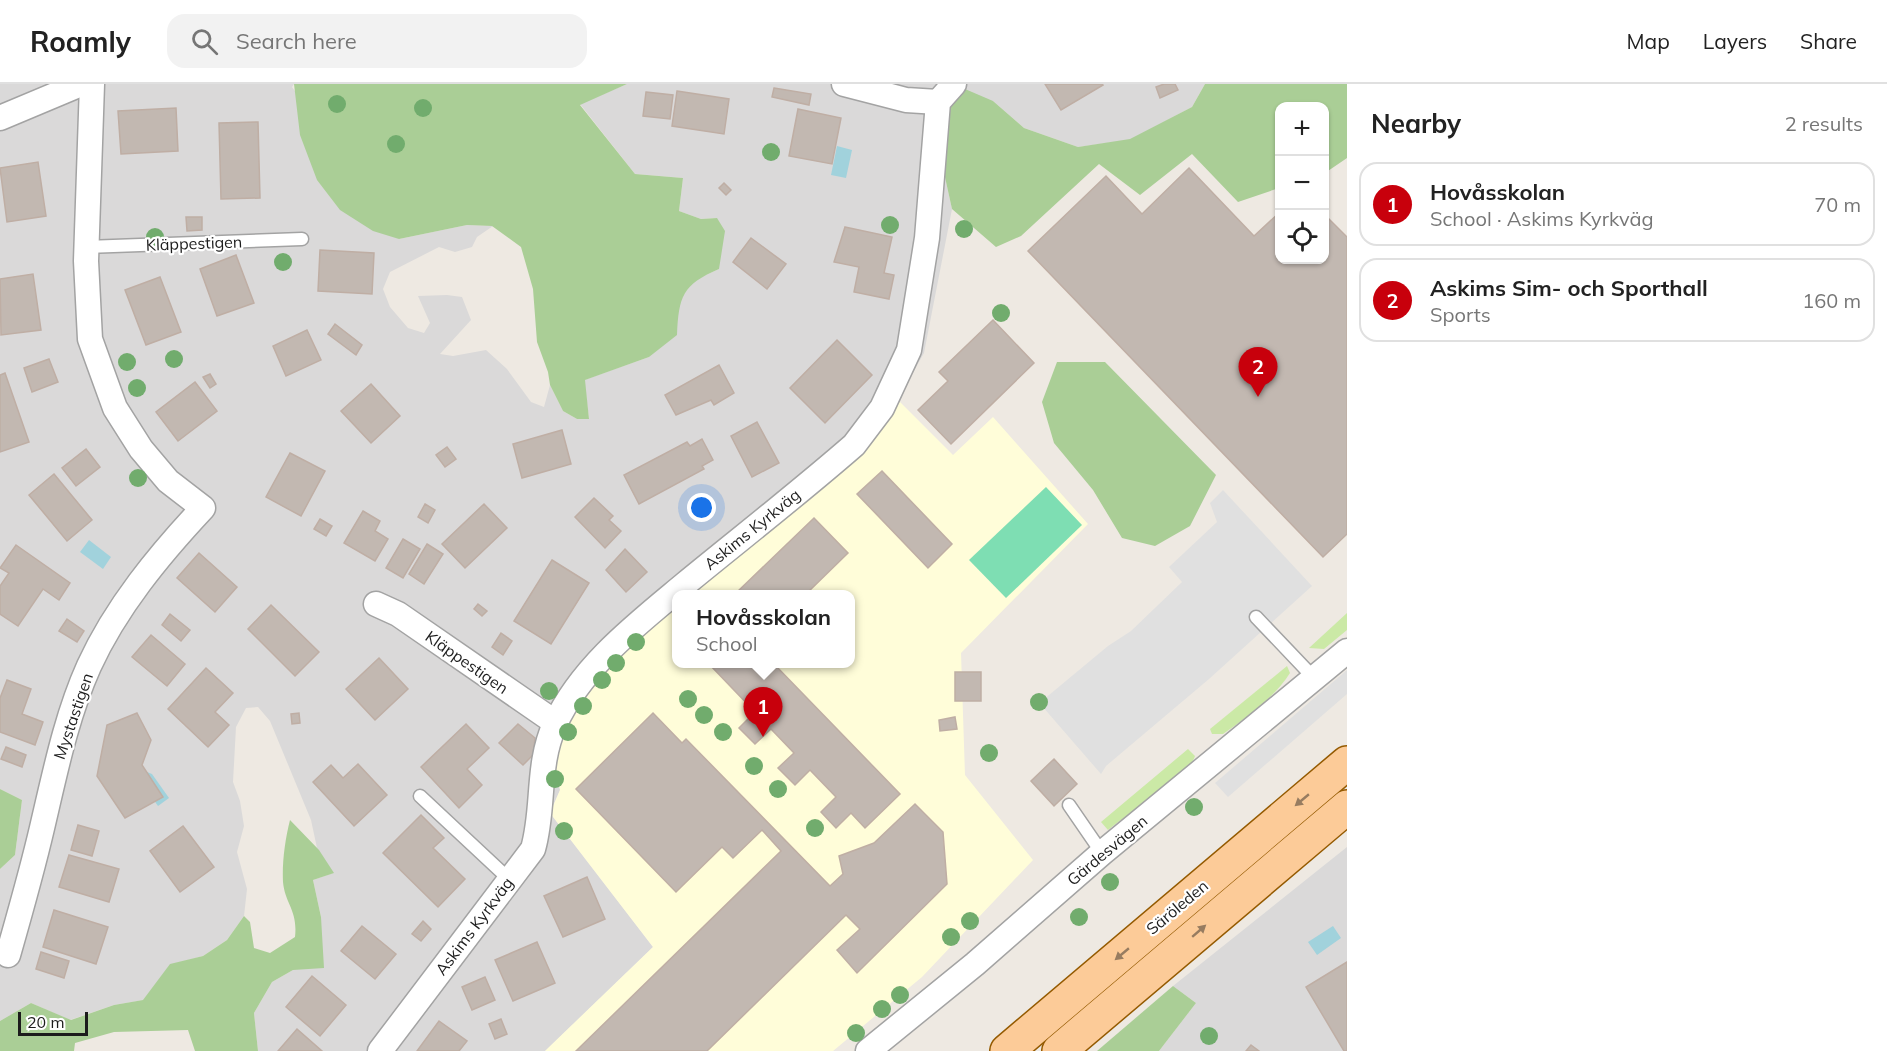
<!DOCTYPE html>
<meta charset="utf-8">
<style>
body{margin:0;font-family:Mulish,sans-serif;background:#f2f2f2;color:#222}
.controls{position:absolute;right:18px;top:18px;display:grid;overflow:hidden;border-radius:12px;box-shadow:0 2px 4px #0004}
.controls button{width:54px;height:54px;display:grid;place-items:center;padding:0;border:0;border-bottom:2px solid #e0e0e0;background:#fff;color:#222;font:30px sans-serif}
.scale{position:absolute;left:18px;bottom:15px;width:70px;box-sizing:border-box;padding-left:6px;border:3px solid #1c1c1c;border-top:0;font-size:16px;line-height:21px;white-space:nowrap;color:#1c1c1c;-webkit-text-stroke:4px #fff;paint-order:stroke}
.you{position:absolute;left:702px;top:424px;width:21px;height:21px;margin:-15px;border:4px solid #fff;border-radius:50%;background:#1a73e8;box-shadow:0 0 0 9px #1a73e833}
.badge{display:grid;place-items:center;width:39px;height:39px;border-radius:50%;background:#c8000c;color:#fff;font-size:20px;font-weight:700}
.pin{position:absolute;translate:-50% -50px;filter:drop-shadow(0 2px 3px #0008)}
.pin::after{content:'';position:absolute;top:32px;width:21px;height:18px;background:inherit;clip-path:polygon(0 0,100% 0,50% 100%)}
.popup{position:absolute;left:672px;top:506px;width:183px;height:78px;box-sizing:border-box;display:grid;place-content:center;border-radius:12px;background:#fff;filter:drop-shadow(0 2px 4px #0005);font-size:20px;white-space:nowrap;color:#767676}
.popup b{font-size:22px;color:#222}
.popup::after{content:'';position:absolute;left:50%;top:100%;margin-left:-12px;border:12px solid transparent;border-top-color:#fff}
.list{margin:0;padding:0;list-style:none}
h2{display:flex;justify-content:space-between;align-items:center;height:78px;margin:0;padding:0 24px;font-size:26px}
h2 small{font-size:20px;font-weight:400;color:#767676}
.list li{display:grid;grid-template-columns:39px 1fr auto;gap:18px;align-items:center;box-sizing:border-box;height:84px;margin:0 12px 12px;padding:0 12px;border:2px solid #e0e0e0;border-radius:18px}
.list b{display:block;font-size:22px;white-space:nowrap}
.list p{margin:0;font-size:20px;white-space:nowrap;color:#767676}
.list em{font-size:20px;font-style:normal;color:#767676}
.icon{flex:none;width:33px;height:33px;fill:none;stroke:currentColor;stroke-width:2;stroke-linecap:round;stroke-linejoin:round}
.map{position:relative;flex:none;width:1347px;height:967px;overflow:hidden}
header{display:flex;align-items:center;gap:36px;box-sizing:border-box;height:84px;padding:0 30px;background:#fff;border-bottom:2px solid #e0e0e0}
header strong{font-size:28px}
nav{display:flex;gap:33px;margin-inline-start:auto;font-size:21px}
.search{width:420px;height:54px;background:#f2f2f2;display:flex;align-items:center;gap:15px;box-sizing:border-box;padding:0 21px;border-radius:18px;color:#767676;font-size:22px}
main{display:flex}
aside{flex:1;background:#fff}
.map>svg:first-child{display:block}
.residential{fill:#dad9d9}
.education{fill:#fffdd9}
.grass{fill:#cbe9a6}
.forest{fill:#aace96}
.pitch{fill:#7edeb3}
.parking{fill:#e0e0e0}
.water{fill:#a1d2dc}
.building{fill:#c2b8b1;stroke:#bfaea4;stroke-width:1.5}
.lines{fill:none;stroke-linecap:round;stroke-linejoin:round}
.lane-casing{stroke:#a3a3a3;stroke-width:15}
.street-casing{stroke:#a3a3a3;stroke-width:27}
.primary-casing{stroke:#945a00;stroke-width:36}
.lane{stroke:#fff;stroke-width:12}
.street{stroke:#fff;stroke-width:24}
.primary{stroke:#fccb98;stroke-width:33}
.tree{fill:#71ac6d}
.oneway{fill:#977c60}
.labels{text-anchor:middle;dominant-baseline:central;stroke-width:4.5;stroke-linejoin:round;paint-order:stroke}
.street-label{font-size:16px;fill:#1c1c1c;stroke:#fff}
</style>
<header>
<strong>Roamly</strong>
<div class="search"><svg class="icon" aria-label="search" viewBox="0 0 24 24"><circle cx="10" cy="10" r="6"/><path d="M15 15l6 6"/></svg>Search here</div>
<nav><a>Map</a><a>Layers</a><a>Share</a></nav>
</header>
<main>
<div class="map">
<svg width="1347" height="967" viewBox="0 0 1347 967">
<rect width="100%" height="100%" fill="#eee9e2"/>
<g class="residential">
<path d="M0 0H294L292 3 399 155 467 141 493 142 477 153 472 163 455 168 439 163 390 188 383 205 390 223 408 244 424 249 430 239 418 212 447 211 462 213 471 236 440 270 453 272 486 266 507 285 531 318 544 323 550 301 563 327 577 335 589 334 584 296 649 273 678 225 680 215 695 196 719 185 717 134 701 135 679 127 683 94 635 90 580 20 627 0H1205L1192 23 1130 56 1078 63 1024 44 993 17 941 75 952 125 924 269 873 359 676 510 554 675 560 706 550 729 653 863 545 967H258L254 929 272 898 293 886 321 833 313 796 333 789 317 764 311 736 270 637 258 623 246 624 236 643 233 698 240 717 244 742 237 768 247 805 244 832 227 856 203 872 170 881 144 916 114 921 70 936 31 919 0 937V785L15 771 22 716 0 705Z"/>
<path d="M1347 763V967H1159L1196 919 1173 902Z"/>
</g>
<path class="education" d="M900 318 953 371 993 333 1088 440 961 569 965 691 1033 776 922 893 833 967H545L653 863 550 729 560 706 554 675 570 630 611 578 676 521V580H850V510H688L826 401Z"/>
<g class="grass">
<path d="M1347 529V546L1324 565 1309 564Z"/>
<path d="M1287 582 1290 589C1275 613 1246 634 1223 650H1212L1210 645Z"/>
<path d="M1188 665 1195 672C1188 694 1128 729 1108 746L1101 738Z"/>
</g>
<g class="forest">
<path d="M294 0H627L580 21 635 90 683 94 679 127 701 135 717 134 725 147 719 185C682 201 679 212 677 251L649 273 585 296 589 335H577L563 327 550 301 548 288 537 258 533 205 521 163 492 142 467 141 399 155 373 147 340 126 317 96 300 51Z"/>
<path d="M1205 0H1347V74L1325 89 1324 22H1280L1279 104 1238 118 1192 70 1140 111 1099 80 1021 152 996 163 952 125 941 75 946 22 958 2 993 17 1024 44 1078 63 1130 55 1192 23Z"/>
<path d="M1057 278H1105L1216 391 1190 442 1155 462 1122 454 1093 406 1054 359 1042 318Z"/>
<path d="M0 705 22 716 15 771 0 785Z"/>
<path d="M290 736 319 766 334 789 313 796 321 833 324 884 293 886 272 898 254 929 258 967H195L188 946 114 948 75 959 74 967H0V937L31 919 71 936 114 921 143 916 170 880 203 872 227 856 244 832 250 838 254 864 270 869 295 853C298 826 285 820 283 798 282 778 285 756 290 736Z"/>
<path d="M1173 902 1196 919 1159 967H1097Z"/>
</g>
<path class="pitch" d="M1046 403 1082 441 1006 514 969 476Z"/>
<g class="parking">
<path d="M1223 406 1312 502 1209 595 1106 682 1101 690 1042 622 1043 616 1108 562 1131 547 1182 498 1169 483 1217 438 1210 419Z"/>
<path d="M1347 586V610L1228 713 1215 699Z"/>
</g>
<g class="water">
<path d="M837 62 852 66 846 94 831 91Z"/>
<path d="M89 456 111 473 103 485 80 468Z"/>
<path d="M147 688 152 690 169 714 158 722 141 698 144 689Z"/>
<path d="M1333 842 1341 854 1317 871 1308 858Z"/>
</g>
<g class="building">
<path d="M1045 0H1102L1103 1 1061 26Z"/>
<path d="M1164 0H1175L1178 6 1160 14 1156 3Z"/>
<path d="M774 4 811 10 809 21 772 13Z"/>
<path d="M677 7 729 15 724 50 672 42Z"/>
<path d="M646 8 673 11 670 35 643 32Z"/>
<path d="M176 24 178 67 121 70 118 27Z"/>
<path d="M798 25 841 34 832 80 789 72Z"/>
<path d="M258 38 260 114 221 115 219 39Z"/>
<path d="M38 78 46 132 7 138 0 84Z"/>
<path d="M1189 84 1254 152 1280 128V176H1324V130L1347 153V450L1323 473 1028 167 1106 92 1142 130Z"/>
<path d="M724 99 731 106 726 111 719 104Z"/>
<path d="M186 133H202V146L187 147Z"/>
<path d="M845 143 892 153 884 189 894 191 889 215 854 208 859 183 834 178Z"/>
<path d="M751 154 786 180 767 205 733 178Z"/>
<path d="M320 166 374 169 372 210 318 207Z"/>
<path d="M236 171 254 219 217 232 200 185Z"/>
<path d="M33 190 41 246 1 251 0 195Z"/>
<path d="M160 193 181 248 146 261 125 206Z"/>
<path d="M993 236 1034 279 951 360 918 326 948 297 939 288Z"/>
<path d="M335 240 362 261 356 271 328 250Z"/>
<path d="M307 246 321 276 286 292 273 262Z"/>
<path d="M837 256 872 291 825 339 790 304Z"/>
<path d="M49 275 58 298 32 308 24 284Z"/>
<path d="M719 281 734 309 714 321 711 316 676 331 665 311Z"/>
<path d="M5 289 29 358 0 368V291Z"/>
<path d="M210 290 216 300 210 304 203 293Z"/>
<path d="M195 298 217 327 178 357 156 328Z"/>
<path d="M371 300 400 332 371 359 341 327Z"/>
<path d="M757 338 779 379 752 393 731 352Z"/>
<path d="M562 346 571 380 522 394 513 360Z"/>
<path d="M702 355 713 376 702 382 704 385 639 420 624 391 687 358 690 362Z"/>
<path d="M447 363 456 375 445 383 436 371Z"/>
<path d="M86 365 100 383 76 402 62 384Z"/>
<path d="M290 369 325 387 301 432 266 413Z"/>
<path d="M882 387 952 460 928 484 857 410Z"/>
<path d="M54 390 92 436 67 457 29 411Z"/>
<path d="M594 414 613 432 609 436 621 447 605 464 575 433Z"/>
<path d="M425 420 435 426 428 439 418 433Z"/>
<path d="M484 420 507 444 465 484 442 460Z"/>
<path d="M363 427 380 437 375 447 388 455 375 477 344 459Z"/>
<path d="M814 434 848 469 806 510H735Z"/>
<path d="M320 435 332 442 326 452 314 445Z"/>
<path d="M403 455 420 465 403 494 386 484Z"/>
<path d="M427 460 443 470 424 500 409 490Z"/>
<path d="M16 461 70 499 59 516 43 505 18 542 0 530V502L9 489 0 484Z"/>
<path d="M625 465 647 488 626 508 606 486Z"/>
<path d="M199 469 237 503 215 528 177 494Z"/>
<path d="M552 476 589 499 551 560 514 537Z"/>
<path d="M478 520 487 527 482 532 474 525Z"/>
<path d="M271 521 319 568 295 592 248 545Z"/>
<path d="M170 530 190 546 181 557 162 541Z"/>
<path d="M67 535 84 547 77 558 59 547Z"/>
<path d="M501 549 512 557 503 571 492 563Z"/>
<path d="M151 551 185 580 167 602 132 573Z"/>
<path d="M379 574 408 605 375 636 346 605Z"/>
<path d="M709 580H774L900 710 865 744 851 729 836 744 821 728 836 713 810 686 795 701 778 684 794 669 771 645 755 660 739 644 755 628Z"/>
<path d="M206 584 233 609 215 628 229 641 208 663 168 625Z"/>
<rect x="955" y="588" width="26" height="29"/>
<path d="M7 596 31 605 22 630 43 638 35 661 0 648V614Z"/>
<path d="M137 629 151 656 142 681 163 713 125 734 97 692 107 641Z"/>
<path d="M299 629 300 639 292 640 291 630Z"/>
<path d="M653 629 682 659 686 655 830 802 843 790 839 772 874 759 915 720 943 748 947 800 857 889 837 866 860 845 846 831 707 967H576L781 767 762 746 733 774 722 763 676 808 576 705Z"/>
<path d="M955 633 957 645 940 647 939 636Z"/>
<path d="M466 640 489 664 467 685 482 701 459 724 421 683Z"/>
<path d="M518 640 535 654 533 671 523 681 499 659Z"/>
<path d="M6 663 26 671 22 683 1 675Z"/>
<path d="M1054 675 1077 700 1054 722 1031 697Z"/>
<path d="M358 680 387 711 354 742 313 698 331 681 343 694Z"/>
<path d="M421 731 444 754 433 764 465 795 438 823 383 769Z"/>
<path d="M78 741 99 747 92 772 71 766Z"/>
<path d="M183 742 214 783 180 808 150 767Z"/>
<path d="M69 771 119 785 109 818 59 803Z"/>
<path d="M587 793 605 835 563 853 544 812Z"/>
<path d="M54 826 108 843 96 880 43 863Z"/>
<path d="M423 837 431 845 421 857 412 850Z"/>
<path d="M362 842 396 870 375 895 341 867Z"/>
<path d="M537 858 555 899 513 917 495 876Z"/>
<path d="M41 868 69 877 64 894 36 885Z"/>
<path d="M1347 878V967H1344L1306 903Z"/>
<path d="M312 892 346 921 320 952 286 923Z"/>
<path d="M485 893 495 916 472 926 462 903Z"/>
<path d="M501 935 507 950 495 955 489 940Z"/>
<path d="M439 937 467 957 459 967H417Z"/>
<path d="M297 945 322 967H278Z"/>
<path d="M1251 961 1259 967H1246Z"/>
</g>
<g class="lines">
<g class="lane-casing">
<g id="lane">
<path d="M86 163 302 155"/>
<path d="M1256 533 1315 595"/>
<path d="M420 712 510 796"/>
<path d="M1069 721 1102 769"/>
</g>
</g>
<g class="street-casing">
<g id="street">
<path d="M844 0 906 16 938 18"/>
<path d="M0 34 81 0"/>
<path d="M376 520 398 530 556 639"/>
<path d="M8 871C20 829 32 787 42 744 55 689 66 633 89 582 116 523 159 471 203 424L168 397 141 365 115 324 90 255 86 177 92 0"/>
<path d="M380 967 533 765C545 723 536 682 555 640 582 582 637 540 685 500 741 454 799 409 854 361L882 324 909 266 927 154 938 18 954 0"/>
<path d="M868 967 975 880 1102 769 1347 567"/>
</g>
</g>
<g class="primary-casing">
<g id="primary">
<path d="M1007 967 1347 679"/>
<path d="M1059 967 1347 723"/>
</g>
</g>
<use href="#lane" class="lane"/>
<use href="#street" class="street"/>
<use href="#primary" class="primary"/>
</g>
<g class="tree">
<circle cx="337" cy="20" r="9"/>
<circle cx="423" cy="24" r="9"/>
<circle cx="396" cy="60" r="9"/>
<circle cx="771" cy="68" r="9"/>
<circle cx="890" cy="141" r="9"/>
<circle cx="964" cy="145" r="9"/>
<circle cx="155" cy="153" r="9"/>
<circle cx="283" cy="178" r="9"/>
<circle cx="1001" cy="229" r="9"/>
<circle cx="174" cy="275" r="9"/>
<circle cx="127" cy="278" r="9"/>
<circle cx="137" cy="304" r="9"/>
<circle cx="138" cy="394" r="9"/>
<circle cx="636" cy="558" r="9"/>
<circle cx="616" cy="579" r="9"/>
<circle cx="602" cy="596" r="9"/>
<circle cx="549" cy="607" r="9"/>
<circle cx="688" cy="615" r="9"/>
<circle cx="1039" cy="618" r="9"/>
<circle cx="583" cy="622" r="9"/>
<circle cx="704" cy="631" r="9"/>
<circle cx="568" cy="648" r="9"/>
<circle cx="723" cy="648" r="9"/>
<circle cx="989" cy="669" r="9"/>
<circle cx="754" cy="682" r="9"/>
<circle cx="555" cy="695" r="9"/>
<circle cx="778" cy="705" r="9"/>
<circle cx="1194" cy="723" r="9"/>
<circle cx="815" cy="744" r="9"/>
<circle cx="564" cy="747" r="9"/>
<circle cx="1110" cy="798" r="9"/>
<circle cx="1079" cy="833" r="9"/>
<circle cx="970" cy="837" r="9"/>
<circle cx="951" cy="853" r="9"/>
<circle cx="900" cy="911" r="9"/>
<circle cx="882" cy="925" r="9"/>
<circle cx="856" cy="949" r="9"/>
<circle cx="1209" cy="952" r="9"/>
</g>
<defs><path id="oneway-solid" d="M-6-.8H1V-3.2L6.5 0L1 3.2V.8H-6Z" transform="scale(1.5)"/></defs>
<g class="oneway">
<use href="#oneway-solid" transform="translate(1302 716) rotate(140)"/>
<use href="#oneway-solid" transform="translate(1199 847) rotate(-41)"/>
<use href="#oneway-solid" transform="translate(1122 870) rotate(140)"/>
</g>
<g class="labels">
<g class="street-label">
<text transform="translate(194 159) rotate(-2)">Kläppestigen</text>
<text transform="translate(752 445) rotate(-39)">Askims Kyrkväg</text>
<text transform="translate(467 578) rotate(35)">Kläppestigen</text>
<text transform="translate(73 632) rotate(-71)">Mystastigen</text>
<text transform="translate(1107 766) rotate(-40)">Gärdesvägen</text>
<text transform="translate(1177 823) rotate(-40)">Säröleden</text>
<text transform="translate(474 842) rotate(-53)">Askims Kyrkväg</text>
</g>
</g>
</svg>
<div class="controls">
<button>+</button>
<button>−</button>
<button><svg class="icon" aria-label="locate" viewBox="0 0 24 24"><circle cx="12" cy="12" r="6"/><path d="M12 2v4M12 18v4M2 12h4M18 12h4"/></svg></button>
</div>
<div class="scale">20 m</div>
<div class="you"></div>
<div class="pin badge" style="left:763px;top:653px">1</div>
<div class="popup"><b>Hovåsskolan</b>School</div>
<div class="pin badge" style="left:1258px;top:313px">2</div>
</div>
<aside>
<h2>Nearby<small>2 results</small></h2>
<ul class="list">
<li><span class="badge">1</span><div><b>Hovåsskolan</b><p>School · Askims Kyrkväg</p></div><em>70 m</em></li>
<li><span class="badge">2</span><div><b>Askims Sim- och Sporthall</b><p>Sports</p></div><em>160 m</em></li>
</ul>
</aside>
</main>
